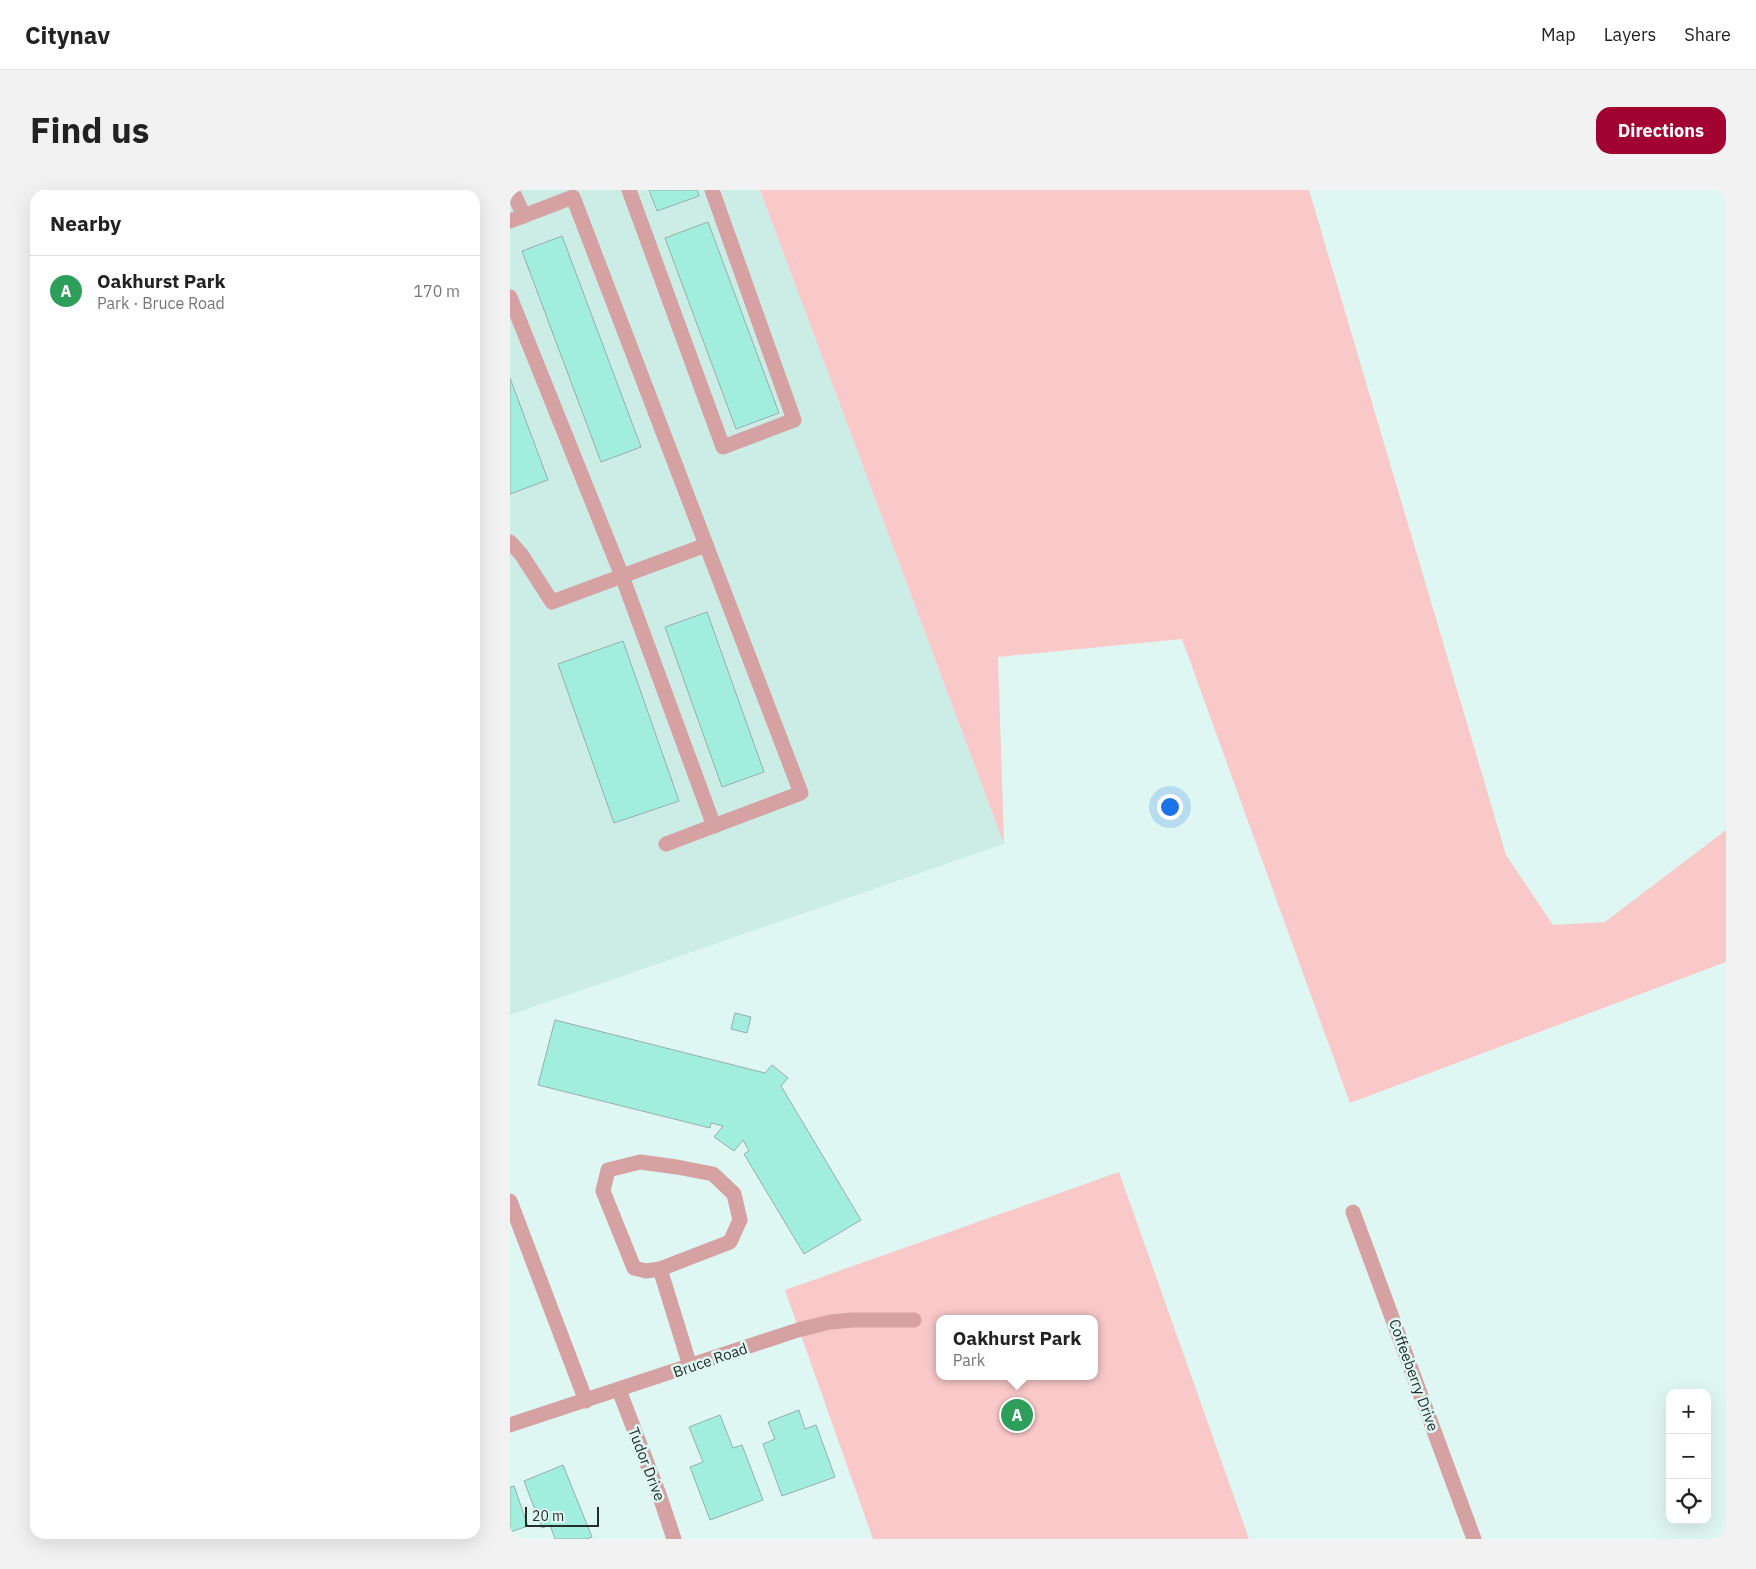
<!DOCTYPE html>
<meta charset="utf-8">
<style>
body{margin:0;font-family:"IBM Plex Sans",sans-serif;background:#f2f2f2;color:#222}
.controls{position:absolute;right:15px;bottom:15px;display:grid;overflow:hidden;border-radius:10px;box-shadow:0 5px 20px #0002}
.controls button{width:45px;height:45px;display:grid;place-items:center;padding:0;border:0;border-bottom:1px solid #e0e0e0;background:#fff;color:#222;font:25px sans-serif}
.scale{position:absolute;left:15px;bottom:12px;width:74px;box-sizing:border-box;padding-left:5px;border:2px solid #242d2b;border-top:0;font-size:14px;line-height:18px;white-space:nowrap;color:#242d2b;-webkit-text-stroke:4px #dff7f2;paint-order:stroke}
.you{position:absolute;left:659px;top:616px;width:18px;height:18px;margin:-12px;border:4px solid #fff;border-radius:50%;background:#1a73e8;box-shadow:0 0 0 8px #1a73e833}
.badge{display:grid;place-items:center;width:32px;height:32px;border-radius:50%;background:#a2022f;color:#fff;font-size:16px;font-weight:700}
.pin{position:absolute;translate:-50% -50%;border:2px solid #fff;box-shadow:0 1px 5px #0006}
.popup{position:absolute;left:426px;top:1125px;width:162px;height:65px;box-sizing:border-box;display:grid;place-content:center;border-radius:10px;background:#fff;filter:drop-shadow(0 1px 4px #0005);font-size:16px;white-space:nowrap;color:#767676}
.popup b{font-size:19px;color:#222}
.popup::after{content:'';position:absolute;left:50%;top:100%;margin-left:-10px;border:10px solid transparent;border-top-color:#fff}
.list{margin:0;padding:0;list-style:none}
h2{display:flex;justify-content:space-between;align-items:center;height:65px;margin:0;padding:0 20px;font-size:21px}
h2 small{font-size:16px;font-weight:400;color:#767676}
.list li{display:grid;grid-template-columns:32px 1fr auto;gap:15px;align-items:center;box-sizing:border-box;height:70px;padding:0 20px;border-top:1px solid #e0e0e0}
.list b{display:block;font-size:19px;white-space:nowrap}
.list p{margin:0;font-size:16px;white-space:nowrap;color:#767676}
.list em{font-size:16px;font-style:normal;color:#767676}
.icon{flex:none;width:28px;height:28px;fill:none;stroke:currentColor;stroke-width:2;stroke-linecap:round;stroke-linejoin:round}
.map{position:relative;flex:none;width:1216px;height:1349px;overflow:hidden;border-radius:15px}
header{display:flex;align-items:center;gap:30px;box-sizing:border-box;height:70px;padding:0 25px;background:#fff;border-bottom:1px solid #e0e0e0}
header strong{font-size:24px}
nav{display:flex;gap:28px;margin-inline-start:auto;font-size:18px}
.intro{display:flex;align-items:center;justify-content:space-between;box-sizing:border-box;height:120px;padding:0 30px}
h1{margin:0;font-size:35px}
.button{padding:12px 22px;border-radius:15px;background:#a2022f;color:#fff;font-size:18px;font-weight:700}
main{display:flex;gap:30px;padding:0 30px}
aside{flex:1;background:#fff;border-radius:15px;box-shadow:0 5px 20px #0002}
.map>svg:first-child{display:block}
.built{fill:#ccede6}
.green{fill:#f9c8c8;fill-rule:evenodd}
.building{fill:#a1eedf;stroke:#97aea9}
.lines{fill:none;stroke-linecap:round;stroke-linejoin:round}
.minor{stroke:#d5a1a2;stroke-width:15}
.labels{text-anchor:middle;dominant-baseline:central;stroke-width:5;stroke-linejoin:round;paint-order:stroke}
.street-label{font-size:15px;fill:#242d2b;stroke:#dff7f2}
</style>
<header>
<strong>Citynav</strong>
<nav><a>Map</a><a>Layers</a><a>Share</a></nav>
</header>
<div class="intro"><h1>Find us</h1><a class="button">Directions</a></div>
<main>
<aside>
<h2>Nearby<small></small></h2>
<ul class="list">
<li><span class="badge" style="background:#2e9e5b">A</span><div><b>Oakhurst Park</b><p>Park · Bruce Road</p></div><em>170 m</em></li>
</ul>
</aside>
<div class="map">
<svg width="1216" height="1349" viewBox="0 0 1216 1349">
<rect width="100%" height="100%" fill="#dff7f2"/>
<path class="built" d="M0 0H250L494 654 0 825Z"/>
<g class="green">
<path d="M250 0H799L996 665 1043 735 1095 732 1216 640V772L840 913 672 449 488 467 494 654Z"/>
<path d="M609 982 739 1349H363L275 1100ZM430 1129H584V1186H430Z"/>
</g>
<g class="building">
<path d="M139 0H187L189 6 147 21Z"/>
<path d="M198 32 269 223 226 239 155 48Z"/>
<path d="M52 46 131 257 91 272 12 61Z"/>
<path d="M0 188 38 290 0 304Z"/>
<path d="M197 422 254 582 212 597 155 437Z"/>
<path d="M113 451 169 611 104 633 48 474Z"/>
<path d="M225 823 241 827 237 843 221 839Z"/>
<path d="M45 830 255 883 262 875 278 888 271 896 351 1030 294 1064 234 964 239 961 233 950 224 961 204 947 213 936 201 933 200 938 28 895Z"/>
<path d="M289 1220 295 1239 306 1235 325 1287 272 1306 253 1254 265 1249 258 1232Z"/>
<path d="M210 1225 223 1258 232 1255 253 1310 200 1330 180 1277 193 1272 179 1237Z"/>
<path d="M53 1275 82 1347 76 1349H45L40 1335 32 1338 14 1291Z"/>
<path d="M4 1296 18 1336 0 1342V1297Z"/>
</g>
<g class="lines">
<g class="minor">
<path d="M2 0 14 26"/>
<path d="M119 0 213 257 284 230 202 0"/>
<path d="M0 31 63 7 291 603 156 654"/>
<path d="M0 107 112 386 204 636"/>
<path d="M0 352 11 364 42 412 196 355"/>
<path d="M130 972 167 977 203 984 224 1004 230 1030 220 1052 150 1079 136 1081 124 1078 93 1001 98 980Z"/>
<path d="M0 1011 76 1211"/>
<path d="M843 1022 964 1349"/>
<path d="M150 1079 180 1176"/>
<path d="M109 1200 150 1307 164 1349"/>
<path d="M0 1235 288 1140 320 1132 343 1130H404"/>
</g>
</g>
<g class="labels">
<g class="street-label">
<text transform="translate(200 1170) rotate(-19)">Bruce Road</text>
<text transform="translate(904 1185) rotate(70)">Coffeeberry Drive</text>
<text transform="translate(137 1274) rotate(69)">Tudor Drive</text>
</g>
</g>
</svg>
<div class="controls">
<button>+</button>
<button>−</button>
<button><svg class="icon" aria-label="locate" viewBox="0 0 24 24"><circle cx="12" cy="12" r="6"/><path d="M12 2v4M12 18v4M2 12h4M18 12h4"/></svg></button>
</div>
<div class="scale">20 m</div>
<div class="you"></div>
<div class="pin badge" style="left:507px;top:1225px;background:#2e9e5b">A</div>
<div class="popup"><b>Oakhurst Park</b>Park</div>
</div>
</main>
